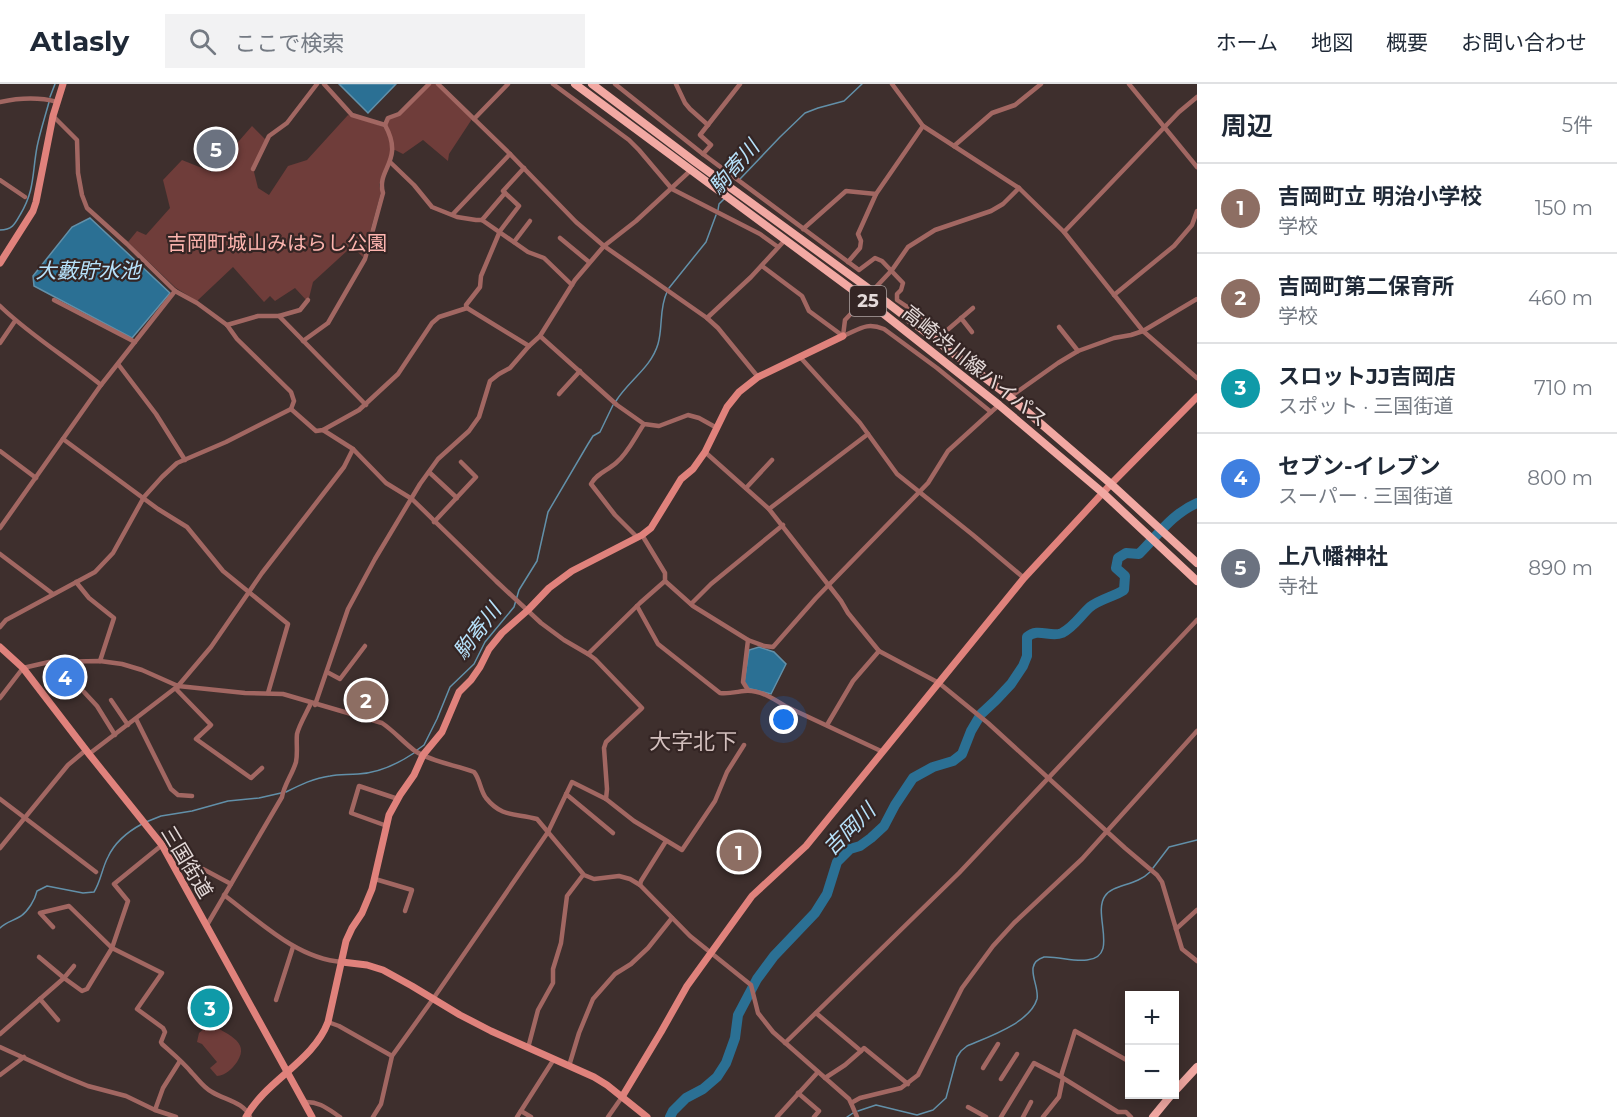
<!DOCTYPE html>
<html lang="ja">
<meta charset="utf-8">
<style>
body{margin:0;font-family:Montserrat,"Noto Sans JP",sans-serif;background:#f2f2f3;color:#1f2937}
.controls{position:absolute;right:18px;bottom:18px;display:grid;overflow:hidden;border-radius:0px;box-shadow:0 3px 15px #0003}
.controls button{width:54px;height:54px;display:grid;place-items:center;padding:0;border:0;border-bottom:2px solid #e0e1e3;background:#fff;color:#1f2937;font:30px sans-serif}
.you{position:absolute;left:784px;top:636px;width:21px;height:21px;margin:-15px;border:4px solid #fff;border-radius:50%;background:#1a73e8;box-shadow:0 0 0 9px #1a73e833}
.badge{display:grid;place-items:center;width:39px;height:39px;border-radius:50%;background:#426e8c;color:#fff;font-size:20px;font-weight:700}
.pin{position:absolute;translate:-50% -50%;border:3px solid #fff;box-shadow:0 2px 6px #0006}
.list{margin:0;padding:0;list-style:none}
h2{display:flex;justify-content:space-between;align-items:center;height:78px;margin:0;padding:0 24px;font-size:26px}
h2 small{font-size:20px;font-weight:400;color:#747a83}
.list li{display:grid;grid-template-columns:39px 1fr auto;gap:18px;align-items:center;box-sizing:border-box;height:90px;padding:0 24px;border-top:2px solid #e0e1e3}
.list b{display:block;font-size:22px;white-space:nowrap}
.list p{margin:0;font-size:20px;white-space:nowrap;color:#747a83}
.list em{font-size:20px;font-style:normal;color:#747a83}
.icon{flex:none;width:33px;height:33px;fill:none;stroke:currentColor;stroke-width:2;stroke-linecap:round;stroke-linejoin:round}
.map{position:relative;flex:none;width:1197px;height:1033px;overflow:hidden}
header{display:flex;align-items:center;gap:36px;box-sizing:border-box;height:84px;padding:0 30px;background:#fff;border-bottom:2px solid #e0e1e3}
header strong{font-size:28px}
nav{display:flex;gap:33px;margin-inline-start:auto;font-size:21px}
.search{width:420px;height:54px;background:#f2f2f3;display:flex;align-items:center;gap:15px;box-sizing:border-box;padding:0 21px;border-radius:0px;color:#747a83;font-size:22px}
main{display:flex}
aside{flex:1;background:#fff}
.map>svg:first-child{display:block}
.green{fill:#6f3d3a}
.water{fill:#2b7094;stroke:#6290a9;stroke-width:1.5}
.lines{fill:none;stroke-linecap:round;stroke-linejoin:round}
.stream{stroke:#6290a9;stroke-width:1.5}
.river{stroke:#2b7094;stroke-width:10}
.street{stroke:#a26762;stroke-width:4.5}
.secondary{stroke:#e0827c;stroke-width:7}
.primary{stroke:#f2a9a3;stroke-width:8}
.labels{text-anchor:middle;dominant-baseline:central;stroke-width:4.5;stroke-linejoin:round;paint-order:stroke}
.shield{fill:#342524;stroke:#afa4a3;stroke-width:1.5}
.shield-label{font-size:18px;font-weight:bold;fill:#e4dad9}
.park-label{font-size:20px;fill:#fdb5af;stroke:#342524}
.street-label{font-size:20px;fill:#e4dad9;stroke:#342524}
.water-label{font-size:21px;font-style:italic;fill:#b7e2fb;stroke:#342524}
.quarter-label{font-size:22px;fill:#d2bfbd;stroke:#342524}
</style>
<header>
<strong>Atlasly</strong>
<div class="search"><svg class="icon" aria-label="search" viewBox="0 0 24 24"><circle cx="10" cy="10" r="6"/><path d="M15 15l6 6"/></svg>ここで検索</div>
<nav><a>ホーム</a><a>地図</a><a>概要</a><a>お問い合わせ</a></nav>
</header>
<main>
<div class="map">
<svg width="1197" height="1033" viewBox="0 0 1197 1033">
<rect width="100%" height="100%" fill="#3e2f2d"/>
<g class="green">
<path d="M431 0H436L472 35 449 70 448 77 423 56 403 70 395 66H391L389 77 379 101 381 108 363 173 349 160 348 166 313 198 308 218 295 204 275 217 270 212 264 218 233 183 197 217 176 204 128 158 137 147 146 151 170 124 163 96 182 76 212 88 252 42 267 57 254 88 258 104 269 111 288 82 307 76 348 31 384 43 389 35 400 31Z"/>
<path d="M211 939C223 950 252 956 237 978 232 985 226 991 217 992L210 984 217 978 202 960 197 958 199 949Z"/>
</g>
<g class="water">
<path d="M339 0H396L368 29Z"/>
<path d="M90 134 170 209 132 254 34 202 33 192 72 143Z"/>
<path d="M759 563 774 568 786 580 771 610 747 604 744 598 749 566Z"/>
</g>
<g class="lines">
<g class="stream">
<path d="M50 13 55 0"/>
<path d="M740 95 780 53 805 29 818 24 844 17 862 0"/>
<path d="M718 126 719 120 724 115"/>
<path d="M0 146C12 146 15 140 20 131 35 106 32 90 37 63 40 48 45 33 49 18"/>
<path d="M669 204 706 158 716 131"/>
<path d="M616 317C628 297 651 284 658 260 663 243 659 224 667 208"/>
<path d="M417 666 424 661 437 635 450 603 474 580 485 558 514 523 519 506 537 477 548 428 588 360 593 352 600 348 613 321"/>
<path d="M286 708C300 701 314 694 330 692 339 690 348 691 358 690 379 689 396 681 414 669"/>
<path d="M146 738 161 732 192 727 228 717 259 714 281 709"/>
<path d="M1153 784 1169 763 1197 756"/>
<path d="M0 844C6 838 13 837 21 832 28 827 35 816 37 807L47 802 83 809 94 808C101 797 102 784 108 773 115 758 127 748 142 740"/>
<path d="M858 1027 876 1021 917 1031 933 1026 946 1014 957 973 961 967 967 962C988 953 1030 939 1037 915 1040 901 1022 880 1044 873 1058 872 1073 878 1087 876 1120 873 1092 830 1105 812 1113 800 1136 802 1150 788"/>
<path d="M847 1033 853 1029"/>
</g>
<path class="river" d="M670 1033 673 1027 686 1014 703 1005 717 993 726 979 735 954 738 931 757 895 774 872 815 829 827 810 837 778 850 765 860 762 871 754 884 742 895 721 913 694 933 683 953 677 962 670 971 647 981 630 996 616 1011 600 1023 582 1027 572V553C1038 543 1050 554 1062 549 1074 543 1081 531 1090 523 1100 515 1113 513 1124 506L1125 492 1116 484 1118 474 1126 469 1139 470C1157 452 1173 429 1197 419"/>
<g class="street">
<path d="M438 0 510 70 576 138 604 162 707 234 718 244 758 293"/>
<path d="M553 0 629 56 639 66 672 105 760 150 778 163"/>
<path d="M615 0 703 70"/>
<path d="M676 0 685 19 690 25 708 41"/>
<path d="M740 0 700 51 711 61 703 70 859 186 875 174 882 177 903 199 901 206 897 210V216L945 248 938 257"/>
<path d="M892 0 923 42 1019 104 1064 148 1143 247 1197 294"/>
<path d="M1129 0 1197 83"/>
<path d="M0 18C19 14 39 13 57 18"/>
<path d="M474 35 508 0"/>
<path d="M385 41 388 34 399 30 429 0"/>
<path d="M954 62 992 29 1015 21 1041 0"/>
<path d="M390 78 414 101 432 123 457 133 476 136H482L528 168 544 174 572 201"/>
<path d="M253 85 269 52 287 39 317 0"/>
<path d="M0 96 25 113"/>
<path d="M453 130 510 70"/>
<path d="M482 136 505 109"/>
<path d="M803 145 846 107 876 110"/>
<path d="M1064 148 1179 28 1197 13"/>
<path d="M560 154 589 178"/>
<path d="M514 158 530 137"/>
<path d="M848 178 860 164 861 157 858 150 876 110 923 42"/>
<path d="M762 182 802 212 809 227 843 252"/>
<path d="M1114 211 1174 162 1192 141 1197 127"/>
<path d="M54 216 135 258"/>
<path d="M0 222C31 252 68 274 101 301"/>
<path d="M467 224 529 262"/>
<path d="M279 232 300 226 308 216"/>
<path d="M707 234 751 193 785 156"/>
<path d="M961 234 972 248"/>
<path d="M227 241 258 232H279L366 321"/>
<path d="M1059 243 1078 267"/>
<path d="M945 248 973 224"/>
<path d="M540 252 617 321 644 340 659 342 688 331 699 334 717 344"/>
<path d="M843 252 845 236 892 186 908 163 935 146 991 127 1003 120 1019 104"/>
<path d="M843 252C860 245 866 238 884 245L937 284 991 328 999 321"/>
<path d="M303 257 328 239 365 175 383 109C376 85 405 77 385 41L352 31 324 0"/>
<path d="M0 259 15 237"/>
<path d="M800 273 860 339 897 390 973 451 1024 494"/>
<path d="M118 280 156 330 185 376"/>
<path d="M559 310 580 287"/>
<path d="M1010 313 1058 279 1078 267 1114 254 1131 251 1143 247 1197 215"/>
<path d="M291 325 316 347 323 346 359 326 398 290 432 239 439 233 467 224 466 221 480 203 481 192 500 147 519 122 503 107 524 84"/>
<path d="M323 346 353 365 386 399 412 415 496 497 541 539 564 556 588 570 595 575 642 624 606 658 604 664 607 705 606 715"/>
<path d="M63 355 158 425 187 443 223 487 288 540 268 609"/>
<path d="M0 367 36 394"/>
<path d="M705 368 769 425 841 517 848 529 879 567 939 599 988 639 1125 764 1157 791 1162 798 1182 865 1197 877"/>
<path d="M429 388 457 414"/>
<path d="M746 404 772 376"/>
<path d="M769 425 868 350"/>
<path d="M434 438 476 393 461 378"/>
<path d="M0 444 101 301 175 207"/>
<path d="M642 451 665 489V497"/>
<path d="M637 453 615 431 591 400C597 389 607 387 616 379 628 369 635 353 644 340"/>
<path d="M0 470 53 510"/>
<path d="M76 498 89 514 114 534 100 577"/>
<path d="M691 520 711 500 783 441"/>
<path d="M637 522 658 560 720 609C728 610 736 608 744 607 759 605 774 615 785 622L883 668"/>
<path d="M0 543 6 536 95 488 113 469 144 413 162 393 177 379 226 358 291 325 294 317 291 308 237 255 227 241 197 219 175 207 127 160 87 124 82 111 78 89 77 56 53 32"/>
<path d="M588 570 640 519 665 497 693 522 748 556 764 562 773 563 816 514 928 399 948 367 991 328"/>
<path d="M327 588 340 595 365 562"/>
<path d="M178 602 177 606 211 641 196 655 251 694 262 684"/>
<path d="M748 606 743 598 748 556"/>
<path d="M84 608 97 622 115 651"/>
<path d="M0 614 23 584 49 578 100 577 122 580 142 586 178 602 245 609 283 610 382 639C394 647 403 658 415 667 432 678 455 681 474 688 480 695 480 706 486 714 502 734 516 729 537 735L584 791 594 795 619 792 630 795 640 801 690 852 751 901 758 929 773 948 849 1015 851 1019 857 1033"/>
<path d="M111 616 128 641"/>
<path d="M315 621 348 525 375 475 420 400 438 375 469 347 479 333 490 297 499 290 510 284 529 262 540 252 575 196 604 162 636 137 691 86"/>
<path d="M136 635 171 705 178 711 192 712"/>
<path d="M827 641 853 597 879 567"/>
<path d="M89 670 178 602 211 563 262 489 344 383 353 365"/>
<path d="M566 710 613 749"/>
<path d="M0 715 96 788"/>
<path d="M387 742 351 729 359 702 398 715"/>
<path d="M0 764 68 681 86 666"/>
<path d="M203 785 231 800"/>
<path d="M375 795 412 806 405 827"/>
<path d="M640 801 641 797 666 757"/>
<path d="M224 811C259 837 297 875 342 878"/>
<path d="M207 841 282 713C284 701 292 691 296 678 298 668 296 659 297 650 299 641 307 628 311 619"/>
<path d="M53 843 40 829 69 822 112 864 162 889 137 925 163 944 165 948 161 958 162 960C172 969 183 978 192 989 199 996 203 1003 212 1008 225 1016 244 1018 250 1033"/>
<path d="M1176 845 1197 826"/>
<path d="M39 873 64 894 74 882"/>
<path d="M40 915 58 936"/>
<path d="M276 916 293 863"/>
<path d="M816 929 861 967 845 981 825 994"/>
<path d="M328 938 339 942 392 972"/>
<path d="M0 950 64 894 82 907 87 905 112 864 128 817 114 800 162 761"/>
<path d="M785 959 959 789 1197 536"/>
<path d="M0 963 66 993 88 1002 126 1012 155 1026 176 1033"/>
<path d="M528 964 538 926 553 899V885L561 859 567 812 583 791"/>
<path d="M861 967 864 964 908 1000"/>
<path d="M569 982 579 949 593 915 615 890 631 880 648 864 672 834"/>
<path d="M983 984 998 960"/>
<path d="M0 991 24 973"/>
<path d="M1001 995 1017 970"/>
<path d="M798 1009 819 1027 814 1033"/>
<path d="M304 1018C319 1017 328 1025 340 1033"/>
<path d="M851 1019 860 1014 901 1004 918 991 962 904 993 862 1014 839 1082 775 1197 647"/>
<path d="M968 1023 986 1033"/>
<path d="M155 1026 163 1004 180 977"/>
<path d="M521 1027 531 1033"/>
<path d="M373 1033 381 1020 392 972 433 915 548 748 572 698 606 715 634 737 682 766 715 717 727 688 744 661"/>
<path d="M517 1033 554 975"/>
<path d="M608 1033 622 1013"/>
<path d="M777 1033 818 988"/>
<path d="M1001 1033 1034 979 1063 994 1118 1028H1126L1131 1033"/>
<path d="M1023 1033 1031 1018"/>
<path d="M1043 1033 1059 1013 1063 994 1061 992 1075 947 1130 978"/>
</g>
<g class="secondary">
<path d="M0 179 33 127 36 118 53 32 63 0"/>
<path d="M0 563 23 584 89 670 162 761 312 1033"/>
<path d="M342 878 367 881 383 886 412 902 460 931 491 947 594 993 607 1001 647 1033"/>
<path d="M622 1013 661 948 687 902 752 812 806 762 1024 494 1111 400 1197 313"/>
<path d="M246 1033C266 996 313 978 328 938L346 857 352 844 362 829 372 805 389 731 400 711 414 691 423 671 442 648 459 608 471 596 480 583 489 565 502 549 528 526 549 504 572 487 642 451 651 444 681 395 693 385 705 368 727 323 739 308 758 293 843 252"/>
</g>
<g class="primary">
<path d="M575 0 865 215 999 321 1103 409 1197 497"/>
<path d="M592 0 694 77 872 207 1010 313 1111 400 1197 479"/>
<path d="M1174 1008 1197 983"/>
<path d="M1153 1033 1172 1010"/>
</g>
</g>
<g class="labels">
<rect class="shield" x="850" y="202" width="36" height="30" rx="4.5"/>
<g class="shield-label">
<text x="868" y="217">25</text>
</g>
<g class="park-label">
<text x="277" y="159">吉岡町城山みはらし公園</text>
</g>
<g class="street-label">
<text transform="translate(975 282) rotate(39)">高崎渋川線バイパス</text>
<text transform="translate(187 778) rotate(59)">三国街道</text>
</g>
<g class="water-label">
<text transform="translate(734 83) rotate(-49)">駒寄川</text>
<text x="88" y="186">大藪貯水池</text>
<text transform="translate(477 547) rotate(-53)">駒寄川</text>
<text transform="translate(849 745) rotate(-45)">吉岡川</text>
</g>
<g class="quarter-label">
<text x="693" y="657">大字北下</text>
</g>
</g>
</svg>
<div class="controls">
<button>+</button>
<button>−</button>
</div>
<div class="you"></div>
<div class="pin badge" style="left:739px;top:768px;background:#8d6e63">1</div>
<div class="pin badge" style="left:366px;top:616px;background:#8d6e63">2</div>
<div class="pin badge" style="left:210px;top:924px;background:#0f9aa8">3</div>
<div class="pin badge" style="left:65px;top:593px;background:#3f7fe0">4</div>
<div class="pin badge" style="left:216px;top:65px;background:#6b7280">5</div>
</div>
<aside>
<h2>周辺<small>5件</small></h2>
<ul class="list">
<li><span class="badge" style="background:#8d6e63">1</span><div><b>吉岡町立 明治小学校</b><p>学校</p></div><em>150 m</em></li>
<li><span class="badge" style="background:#8d6e63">2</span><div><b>吉岡町第二保育所</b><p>学校</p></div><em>460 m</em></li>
<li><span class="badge" style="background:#0f9aa8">3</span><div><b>スロットJJ吉岡店</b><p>スポット · 三国街道</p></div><em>710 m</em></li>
<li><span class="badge" style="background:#3f7fe0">4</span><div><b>セブン-イレブン</b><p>スーパー · 三国街道</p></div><em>800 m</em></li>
<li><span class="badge" style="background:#6b7280">5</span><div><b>上八幡神社</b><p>寺社</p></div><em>890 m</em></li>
</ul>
</aside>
</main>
